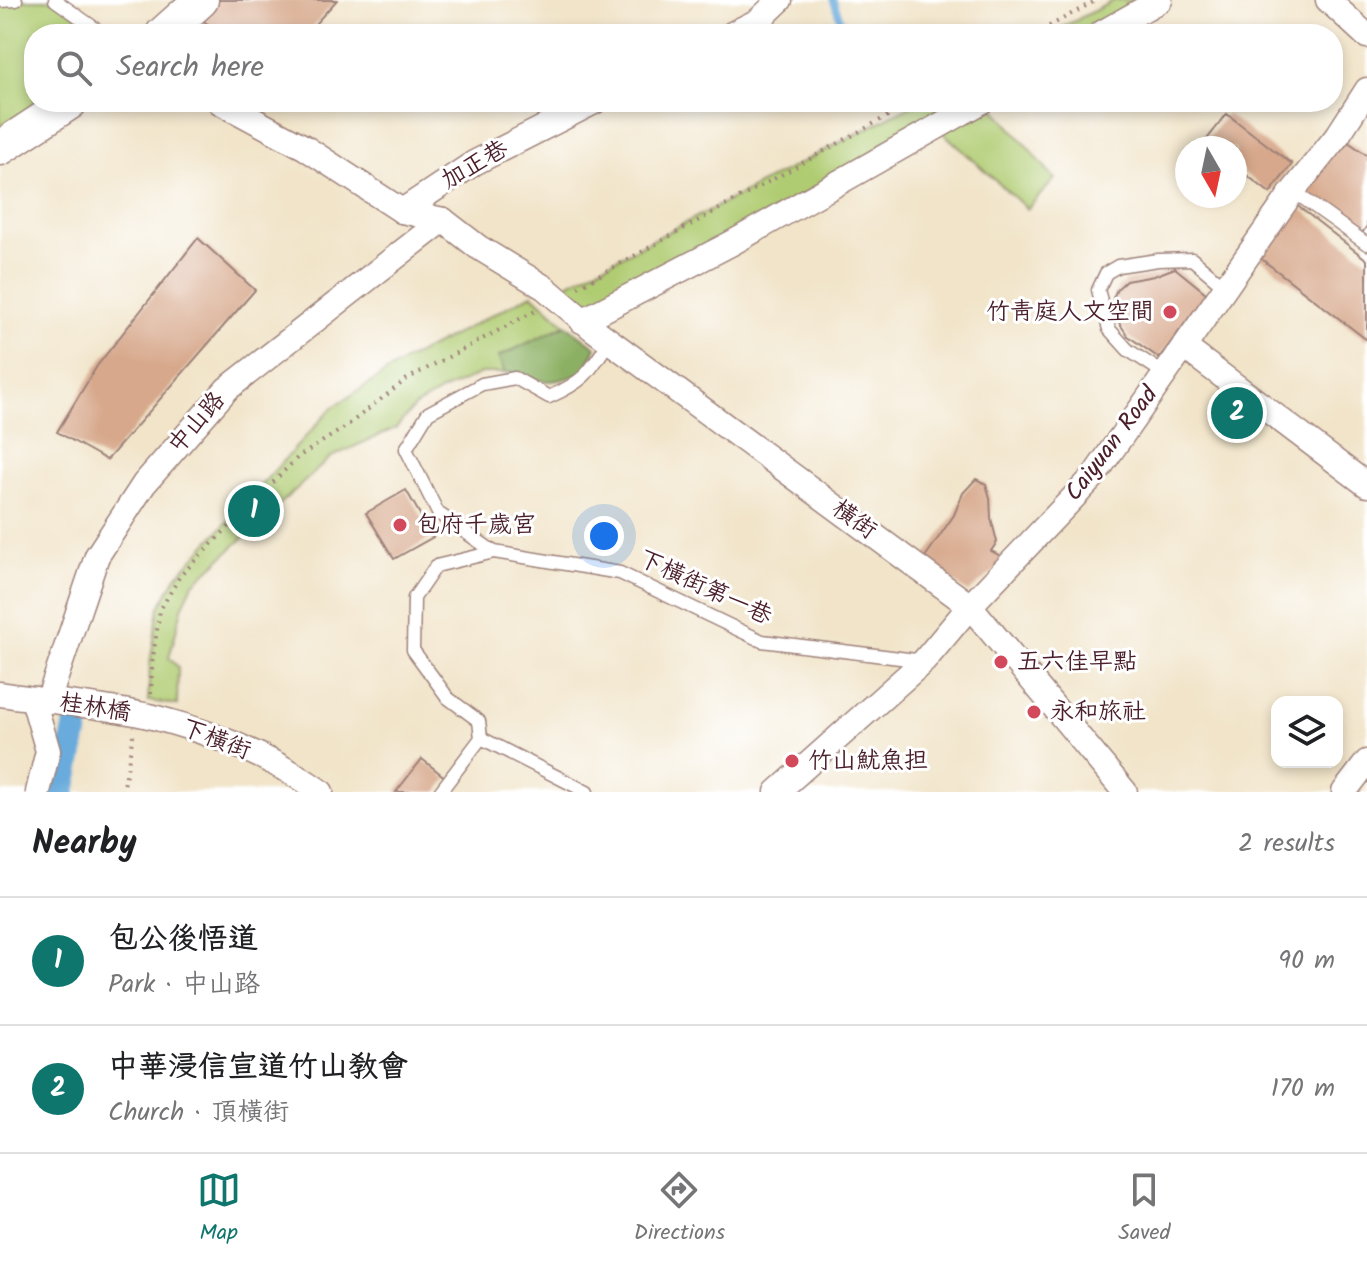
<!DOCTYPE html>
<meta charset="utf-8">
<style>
body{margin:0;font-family:Kalam,"LXGW WenKai TC",sans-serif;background:#f6f6f6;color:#202124}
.controls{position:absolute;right:24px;bottom:24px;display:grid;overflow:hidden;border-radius:16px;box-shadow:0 4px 12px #0003}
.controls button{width:72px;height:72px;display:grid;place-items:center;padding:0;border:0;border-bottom:2px solid #e0e0e0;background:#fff;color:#202124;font:40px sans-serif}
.compass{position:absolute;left:1175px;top:136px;width:72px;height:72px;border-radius:50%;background:#fff;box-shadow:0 4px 12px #0003;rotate:171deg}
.you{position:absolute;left:604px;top:536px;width:28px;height:28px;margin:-20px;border:6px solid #fff;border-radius:50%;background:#1a73e8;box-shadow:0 0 0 12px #1a73e833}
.badge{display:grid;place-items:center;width:52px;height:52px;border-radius:50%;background:#0f766e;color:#fff;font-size:26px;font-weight:700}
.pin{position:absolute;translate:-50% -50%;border:4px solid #fff;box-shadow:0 2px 8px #0006}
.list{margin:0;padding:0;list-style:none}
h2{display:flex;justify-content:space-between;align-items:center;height:104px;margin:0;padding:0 32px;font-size:34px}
h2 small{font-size:26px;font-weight:400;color:#757577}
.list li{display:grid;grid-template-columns:52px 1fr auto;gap:24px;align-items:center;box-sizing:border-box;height:128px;padding:0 32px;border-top:2px solid #e0e0e0}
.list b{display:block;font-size:30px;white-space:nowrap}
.list p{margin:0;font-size:26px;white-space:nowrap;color:#757577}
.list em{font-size:26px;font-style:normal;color:#757577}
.icon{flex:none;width:44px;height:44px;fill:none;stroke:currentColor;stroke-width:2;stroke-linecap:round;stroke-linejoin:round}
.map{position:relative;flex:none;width:1367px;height:792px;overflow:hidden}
.search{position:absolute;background:#fff;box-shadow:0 4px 12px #0003;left:24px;right:24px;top:24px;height:88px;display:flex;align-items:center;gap:20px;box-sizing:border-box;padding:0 28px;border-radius:32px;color:#757577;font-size:30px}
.sheet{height:360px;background:#fff}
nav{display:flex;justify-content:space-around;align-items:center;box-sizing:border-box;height:112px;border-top:2px solid #e0e0e0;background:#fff;font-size:22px;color:#757577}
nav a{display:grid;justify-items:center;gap:4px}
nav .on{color:#0f766e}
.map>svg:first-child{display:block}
.green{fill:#b0cc72;stroke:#7d764e;stroke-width:2}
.forest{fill:#8cb064;stroke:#6b6848;stroke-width:2}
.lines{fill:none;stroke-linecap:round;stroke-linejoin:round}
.stream{stroke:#67abdc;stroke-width:7}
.canal{stroke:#67abdc;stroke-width:26}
.building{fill:#d7a88b}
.lane-casing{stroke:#9e827a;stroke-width:15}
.street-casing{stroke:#9e827a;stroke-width:27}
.secondary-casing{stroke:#9e827a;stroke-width:37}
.path{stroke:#9e827a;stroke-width:4;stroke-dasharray:2 6;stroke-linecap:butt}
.lane{stroke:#fff;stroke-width:12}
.street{stroke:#fff;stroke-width:24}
.secondary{stroke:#fff;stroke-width:34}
.poi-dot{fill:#d1495b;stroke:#fff;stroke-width:3}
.labels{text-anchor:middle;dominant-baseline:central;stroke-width:6;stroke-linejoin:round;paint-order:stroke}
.street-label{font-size:24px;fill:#4a1f2b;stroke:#fff}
.poi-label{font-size:24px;fill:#4a1f2b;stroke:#fff;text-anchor:start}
</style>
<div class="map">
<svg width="1367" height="792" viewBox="0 0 1367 792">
<rect width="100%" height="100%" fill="#fff"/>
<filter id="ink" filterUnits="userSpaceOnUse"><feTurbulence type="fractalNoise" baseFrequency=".0125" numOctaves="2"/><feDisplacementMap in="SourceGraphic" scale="16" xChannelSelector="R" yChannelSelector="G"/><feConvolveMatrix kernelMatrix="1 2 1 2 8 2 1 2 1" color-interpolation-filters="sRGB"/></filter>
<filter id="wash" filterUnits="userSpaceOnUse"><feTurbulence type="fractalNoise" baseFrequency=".006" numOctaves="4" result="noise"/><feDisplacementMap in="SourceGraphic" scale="32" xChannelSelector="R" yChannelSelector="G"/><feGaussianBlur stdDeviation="1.8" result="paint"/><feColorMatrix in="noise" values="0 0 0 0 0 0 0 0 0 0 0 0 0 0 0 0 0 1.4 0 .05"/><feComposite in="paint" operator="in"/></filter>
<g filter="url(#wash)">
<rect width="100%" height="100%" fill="#f1e4c9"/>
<g class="green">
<path d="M0 0H55L103 34H34V102H70L0 148Z"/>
<path d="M1115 0H1152L1091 34H1049Z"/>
<path d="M918 102H971L583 316 554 291Z"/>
<path d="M989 102 1055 179 1027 209 937 127Z"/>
<path d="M532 294 566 325 499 357 505 373H481L442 391 414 407 396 428 331 457 193 584 183 605 169 658 178 667 177 705 148 701 150 663 159 608 176 577 333 407 404 361Z"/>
</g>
<path class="forest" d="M566 325 596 347 584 373C568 378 555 383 538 380 523 377 525 371 505 373L498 357Z"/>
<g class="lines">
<path class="stream" d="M833 0 846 34"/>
<path class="canal" d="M63 792 80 709"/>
</g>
<g id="blocks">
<g class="building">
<path d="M201 0H337L306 34H225L188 12Z"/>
<path d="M1227 114 1292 164 1270 193 1235 166V148H1211L1204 143Z"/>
<path d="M1338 135 1367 155V226L1362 233 1300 190Z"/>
<path d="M1294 203 1367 260V340L1255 254Z"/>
<path d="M198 238 255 290 107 460 57 432 97 366Z"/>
<path d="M1175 268 1207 294 1159 358 1128 336 1114 315 1113 298 1117 289 1126 281 1154 276Z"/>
<path d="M976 479 986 484 990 498 991 518 997 542 991 551 1008 560 968 592 923 560 954 515 963 493Z"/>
<path d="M406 490 433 537 394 559 366 513Z"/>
<path d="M422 759 447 779 437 792H396Z"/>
</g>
</g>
</g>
<g filter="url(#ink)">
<use href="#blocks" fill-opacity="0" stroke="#9e827a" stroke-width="2"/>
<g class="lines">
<g class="lane-casing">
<g id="lane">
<path d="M55 0 103 34"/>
<path d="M0 1 16 0"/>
<path d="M1293 191 1367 244"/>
<path d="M1165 374 1128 350 1109 329 1098 290 1106 273 1118 266 1158 260 1192 259 1225 287"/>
<path d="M494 552 438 513 406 449 428 413 482 384 515 378 549 397C585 381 589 373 610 340"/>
<path d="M481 738 587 792"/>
<path d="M440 792 481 738 479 721 448 698 413 650 414 598 436 566 494 552 620 573 762 641 924 661"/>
</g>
</g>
<g class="street-casing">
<g id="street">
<path d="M1328 0 1367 36"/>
<path d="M732 34 758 21 780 0"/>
<path d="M1100 34 1160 0"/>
<path d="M220 102 304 147 402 211 443 220 478 247 545 288 592 328 970 606 1125 792"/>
<path d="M402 211 474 163 594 102"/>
<path d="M582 321 732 243 981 102"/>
<path d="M1184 347 1367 485"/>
<path d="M0 694C50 702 103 705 153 717 211 732 272 757 321 792"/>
<path d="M33 699 48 751 38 792"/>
<path d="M48 701 97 556 144 484 227 389 443 220"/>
<path d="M777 792 924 661 970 606 1093 477 1293 191 1338 135 1367 90"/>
<path d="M1344 792 1367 762"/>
</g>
</g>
<g class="secondary-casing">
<g id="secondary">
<path d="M163 34 201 0"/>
<path d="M0 148 70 102"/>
</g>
</g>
<g class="path">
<path d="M1035 34 1097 0"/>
<path d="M578 287 913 102"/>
<path d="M151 694 152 664 160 610 180 576 298 457 344 428 407 379 535 311"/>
<path d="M123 792 133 735"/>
</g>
<use href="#lane" class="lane"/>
<use href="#street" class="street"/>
<use href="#secondary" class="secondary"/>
</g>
</g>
<g class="poi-dot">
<circle cx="1170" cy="312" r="8"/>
<circle cx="400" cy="525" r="8"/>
<circle cx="1001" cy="662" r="8"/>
<circle cx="1034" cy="712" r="8"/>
<circle cx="792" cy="761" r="8"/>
</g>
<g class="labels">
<g class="street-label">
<text transform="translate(475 165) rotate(-30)">加正巷</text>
<text transform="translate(197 423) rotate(-49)">中山路</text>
<text transform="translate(1112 444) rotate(-53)">Caiyuan Road</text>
<text transform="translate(854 520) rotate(36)">橫街</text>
<text transform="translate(705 588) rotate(25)">下橫街第一巷</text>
<text transform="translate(95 708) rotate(9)">桂林橋</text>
<text transform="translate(216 740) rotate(21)">下橫街</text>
</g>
<g class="poi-label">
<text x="1154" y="312" text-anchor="end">竹青庭人文空間</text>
<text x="416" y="525">包府千歲宮</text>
<text x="1017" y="662">五六佳早點</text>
<text x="1050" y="712">永和旅社</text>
<text x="808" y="761">竹山魷魚担</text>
</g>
</g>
</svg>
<div class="controls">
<button><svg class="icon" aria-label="layers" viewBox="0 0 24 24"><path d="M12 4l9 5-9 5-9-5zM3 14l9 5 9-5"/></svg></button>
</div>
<svg class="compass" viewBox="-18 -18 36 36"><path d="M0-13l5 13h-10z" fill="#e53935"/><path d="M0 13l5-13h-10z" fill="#757577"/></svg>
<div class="you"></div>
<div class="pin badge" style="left:254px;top:511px">1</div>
<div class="pin badge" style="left:1237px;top:413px">2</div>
<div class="search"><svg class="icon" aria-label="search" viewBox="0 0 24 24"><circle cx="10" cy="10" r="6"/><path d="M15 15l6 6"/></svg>Search here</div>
</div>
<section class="sheet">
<h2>Nearby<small>2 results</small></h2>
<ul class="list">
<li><span class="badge">1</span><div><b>包公後悟道</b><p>Park · 中山路</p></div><em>90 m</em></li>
<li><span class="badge">2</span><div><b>中華浸信宣道竹山教會</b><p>Church · 頂橫街</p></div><em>170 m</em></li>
</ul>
</section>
<nav>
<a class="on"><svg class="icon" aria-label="map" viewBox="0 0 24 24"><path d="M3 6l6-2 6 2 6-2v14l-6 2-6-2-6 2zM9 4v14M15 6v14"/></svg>Map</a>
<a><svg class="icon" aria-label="directions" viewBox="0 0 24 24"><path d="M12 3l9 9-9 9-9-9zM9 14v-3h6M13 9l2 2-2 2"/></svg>Directions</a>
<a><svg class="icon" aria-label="saved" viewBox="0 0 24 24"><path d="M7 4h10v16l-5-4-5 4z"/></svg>Saved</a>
</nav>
